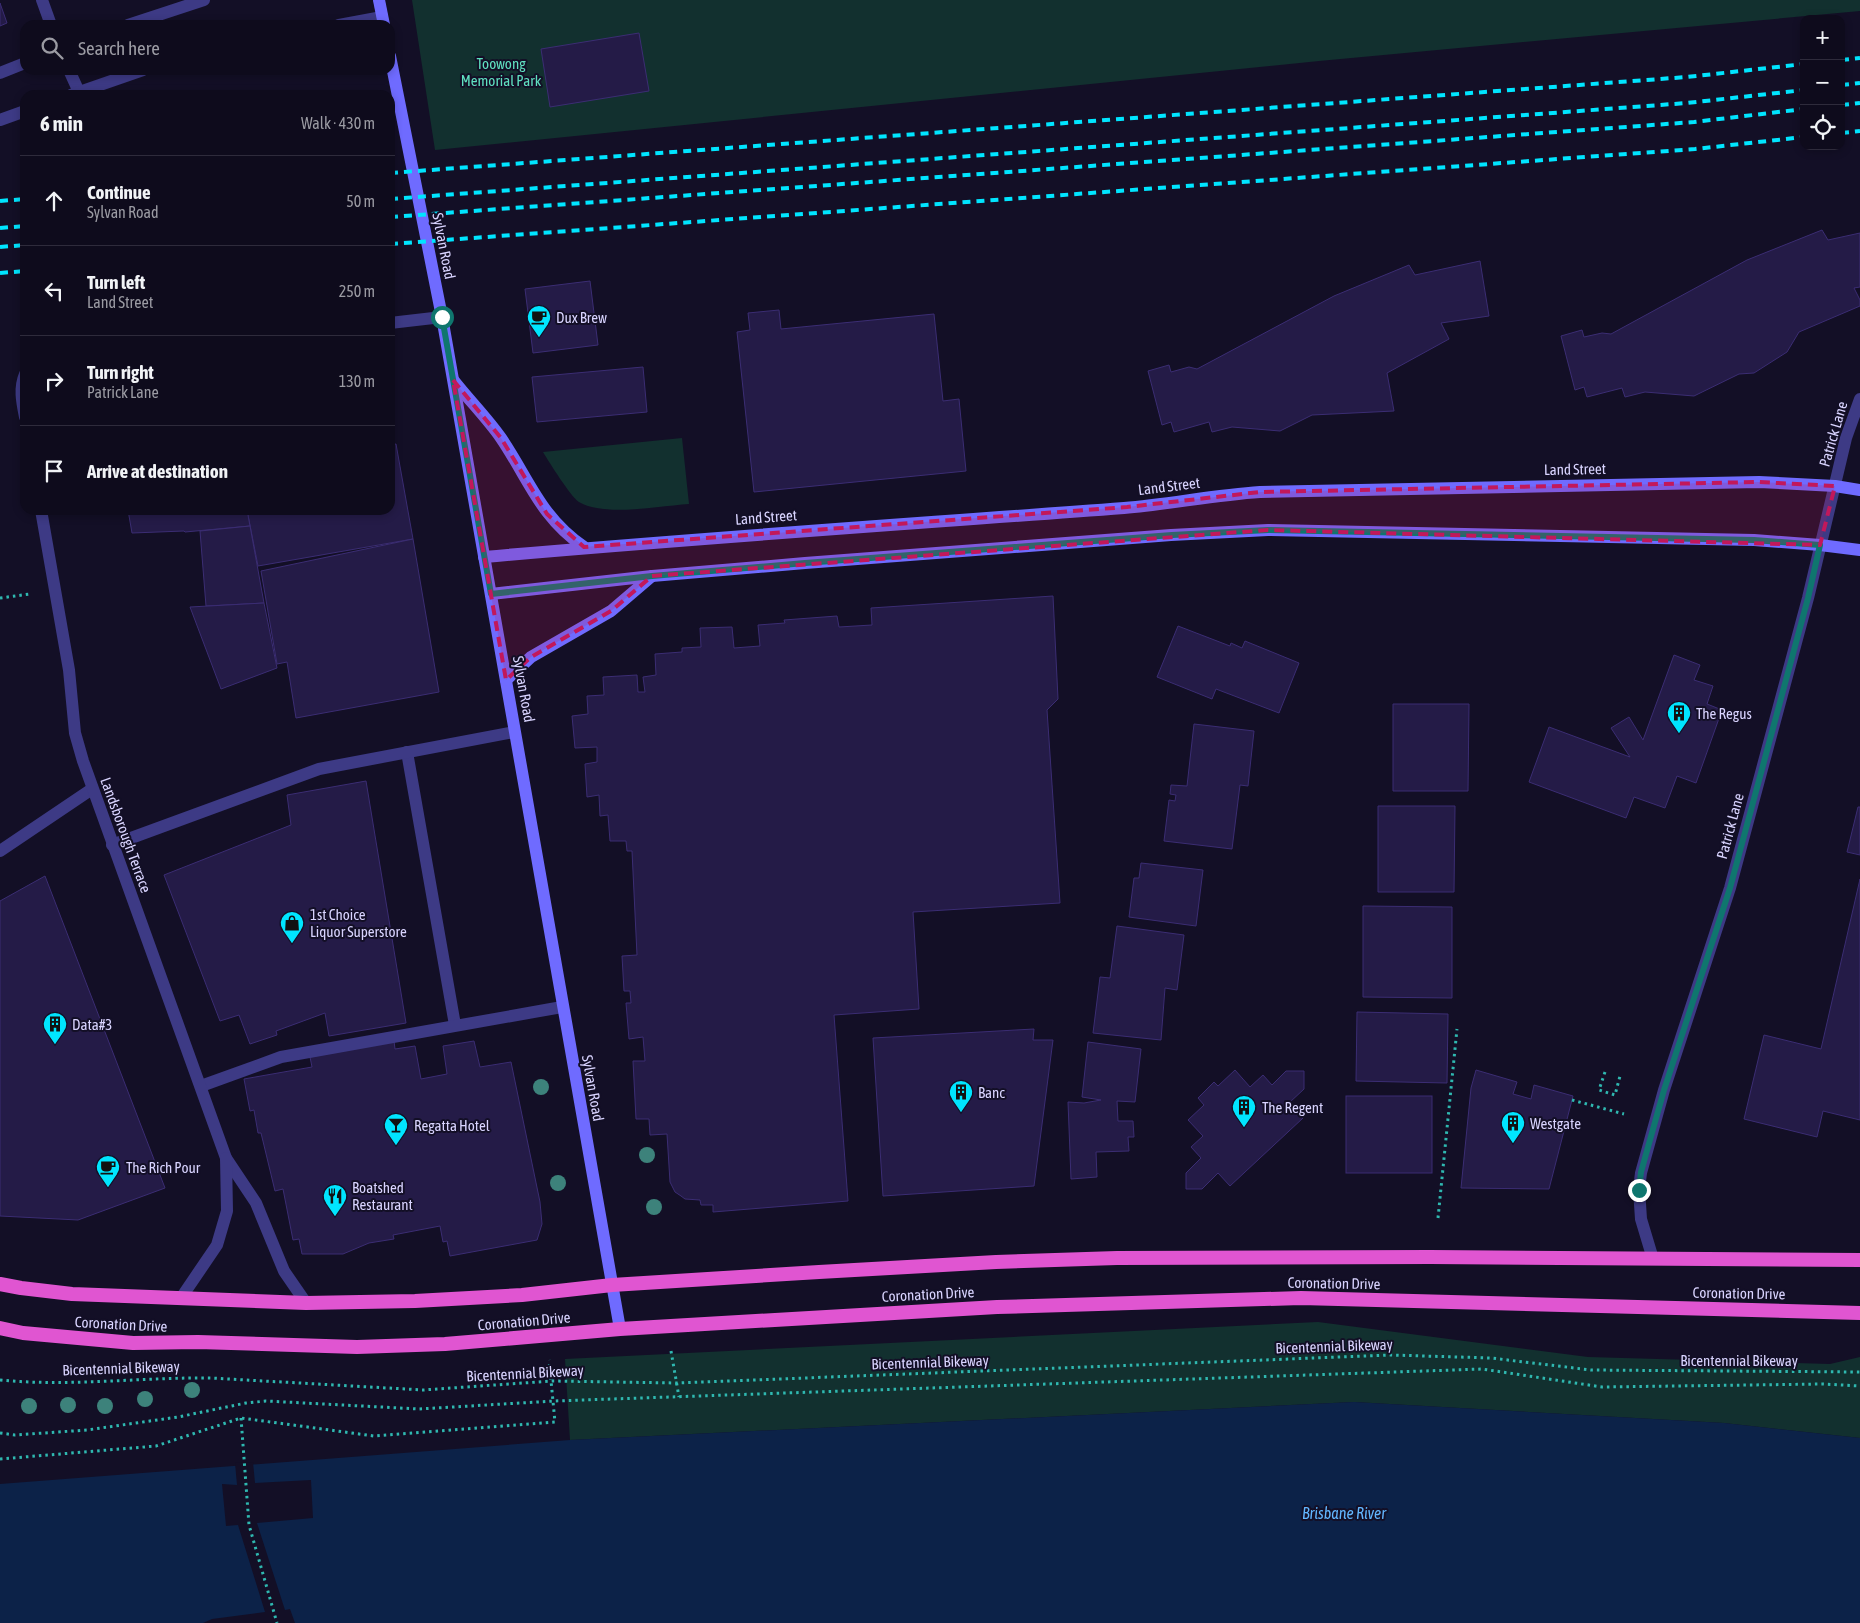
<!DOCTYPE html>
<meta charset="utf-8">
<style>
body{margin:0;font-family:"Asap Condensed",sans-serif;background:#171425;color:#f1f3f6}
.controls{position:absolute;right:15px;top:15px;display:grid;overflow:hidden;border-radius:10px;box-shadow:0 2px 8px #0003}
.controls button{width:45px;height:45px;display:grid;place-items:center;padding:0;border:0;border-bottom:1px solid #2e2b3b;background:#0e0b1c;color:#f1f3f6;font:25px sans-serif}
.stop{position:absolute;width:15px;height:15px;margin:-11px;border:4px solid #0f766e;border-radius:50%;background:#fff}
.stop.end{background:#0f766e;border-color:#fff;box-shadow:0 1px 5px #0008}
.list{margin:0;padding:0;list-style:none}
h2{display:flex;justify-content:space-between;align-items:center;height:65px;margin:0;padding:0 20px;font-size:21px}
h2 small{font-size:16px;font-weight:400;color:#9b9ba3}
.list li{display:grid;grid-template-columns:32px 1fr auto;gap:15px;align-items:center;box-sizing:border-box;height:90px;padding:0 20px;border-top:1px solid #2e2b3b}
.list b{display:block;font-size:19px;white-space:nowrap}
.list p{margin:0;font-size:16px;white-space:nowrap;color:#9b9ba3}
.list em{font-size:16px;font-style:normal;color:#9b9ba3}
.icon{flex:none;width:28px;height:28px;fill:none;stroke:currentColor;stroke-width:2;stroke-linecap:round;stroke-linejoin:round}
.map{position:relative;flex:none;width:1860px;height:1623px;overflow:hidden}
.search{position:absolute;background:#0e0b1c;box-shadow:0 2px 8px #0003;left:20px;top:20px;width:375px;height:55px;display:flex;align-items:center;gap:12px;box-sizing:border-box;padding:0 18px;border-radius:15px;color:#9b9ba3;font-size:19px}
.panel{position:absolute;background:#0e0b1c;box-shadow:0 2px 8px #0003;left:20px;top:90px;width:375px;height:425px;border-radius:15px}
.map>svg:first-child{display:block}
.green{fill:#12302f}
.water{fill:#0c2248}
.pier{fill:#130f26}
.building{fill:#241b47;stroke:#3b2d73}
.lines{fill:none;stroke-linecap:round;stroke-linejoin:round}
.path{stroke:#2fb8b0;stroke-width:3;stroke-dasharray:2.5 4;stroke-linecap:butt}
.service{stroke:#3d3a85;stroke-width:12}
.minor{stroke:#3d3a85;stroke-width:12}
.tertiary{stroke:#3d3a85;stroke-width:12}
.secondary{stroke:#6f6bff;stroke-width:12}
.trunk{stroke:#e055d1;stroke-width:14}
.rail{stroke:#00e5ff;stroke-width:4;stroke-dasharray:8 6;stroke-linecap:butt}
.tree{fill:#3d827b}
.route{stroke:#0f766e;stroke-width:6}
.marked{fill:#c2185b;fill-opacity:0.2;stroke:#c2185b;stroke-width:4;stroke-dasharray:10 6;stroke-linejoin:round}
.labels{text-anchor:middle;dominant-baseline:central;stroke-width:4;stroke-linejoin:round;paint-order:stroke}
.park-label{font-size:15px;fill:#5fe0c0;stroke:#130f26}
.street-label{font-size:15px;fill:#d9d4ff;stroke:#130f26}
.poi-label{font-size:15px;fill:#d9d4ff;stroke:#130f26;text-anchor:start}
.water-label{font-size:16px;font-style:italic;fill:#62b6ff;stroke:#130f26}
</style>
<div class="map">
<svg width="1860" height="1623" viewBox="0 0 1860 1623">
<rect width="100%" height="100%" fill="#130f26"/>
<g class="green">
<path d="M412 0H1860V11L1319 61 435 150Z"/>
<path d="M682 438 689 504C659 506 604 517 579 502 571 497 549 462 543 452Z"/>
<path d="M1318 1322 1588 1357 1830 1364 1860 1357V1438L1724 1423 1354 1402 570 1440 565 1359Z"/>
</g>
<path class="water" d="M1354 1402 1724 1423 1860 1438V1623H0V1484L570 1440Z"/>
<path class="pier" d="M253 1462 255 1483 311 1480 313 1518 257 1523 285 1610 290 1609 295 1623H203L212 1619 265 1612 238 1525 226 1526 222 1484 237 1485 235 1463Z"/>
<g class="building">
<path d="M0 3 7 23 0 26Z"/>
<path d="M639 33 649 91 550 107 541 49Z"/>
<path d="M1822 230 1828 240 1860 233V287L1854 288 1860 300V306L1799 332 1787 352 1754 373 1739 374 1694 396 1645 392 1625 397 1622 388 1587 397 1584 387 1575 390 1561 336 1582 330 1584 337 1602 333 1611 334 1747 260Z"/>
<path d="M1480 261 1489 316 1441 323 1449 339 1387 373 1394 411 1312 415 1280 431 1232 427 1212 432 1209 422 1174 432 1171 422 1162 425 1148 371 1169 365 1171 372 1189 367 1197 369 1334 296 1409 265 1415 275Z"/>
<path d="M590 281 598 345 533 353 525 289Z"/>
<path d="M779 310 781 329 934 314 943 401 959 399 966 471 754 492 737 332 750 330 748 313Z"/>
<path d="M643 367 647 412 537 422 532 377Z"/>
<path d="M396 444 413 539 258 566 247 510H390V445Z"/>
<path d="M128 510H247L250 526 185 532 184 531 132 533Z"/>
<path d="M250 526 264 603 206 606 200 531Z"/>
<path d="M413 539 439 692 296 718 287 662 277 664 261 571Z"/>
<path d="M1053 596 1058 699 1047 710 1060 903 913 912 919 1009 834 1015 848 1201 713 1212V1205H701L700 1200 685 1199 681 1196 675 1192 670 1182 667 1134 650 1135 649 1119H636L633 1061H645L643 1037 629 1039 626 1003H631L630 991H624L622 956 637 955 632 851H627L626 841H610L608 815 600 816 599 795 587 797 585 764 597 762V747L575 748 572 716 588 714 587 696 604 695 603 677 637 675 638 692H645L643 677 656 675 655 654 682 652V648L701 647 700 628 732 627 734 648 760 646 758 625 785 623 784 620 837 616 839 627 872 625 871 608Z"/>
<path d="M264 603 277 668 221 689 190 607Z"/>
<path d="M1178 626 1230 646 1231 643 1242 648 1245 641 1299 663 1279 713 1216 689 1212 699 1157 677Z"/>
<path d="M1674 655 1700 665 1694 680 1713 686 1707 704 1722 710 1696 783 1677 776 1665 808 1634 797 1626 818 1529 782 1549 727 1630 757 1611 728 1629 717 1643 740Z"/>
<path d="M1393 704H1469L1468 791H1393Z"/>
<path d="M1194 724 1254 731 1248 786 1240 785 1232 849 1164 841 1169 800 1175 801 1176 795 1170 794 1171 785 1187 786Z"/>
<path d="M366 781 406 1023 329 1036 325 1013 276 1031 277 1035 250 1044 239 1015 220 1021 164 875 291 825 287 795Z"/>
<path d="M1378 806H1455L1454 892H1378Z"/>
<path d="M1858 807H1860V855L1847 852Z"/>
<path d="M1141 863 1203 870 1196 926 1129 917 1134 878H1139Z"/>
<path d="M45 876 165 1188 78 1220 0 1216V901Z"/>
<path d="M1860 879V1120L1823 1111 1817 1137 1744 1119 1764 1035 1821 1049Z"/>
<path d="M1363 906 1452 907V998L1363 997Z"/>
<path d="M1117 926 1184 935 1177 990 1165 988 1161 1040 1093 1033 1100 977 1110 978Z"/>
<path d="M1357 1012 1448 1014 1447 1083 1356 1081Z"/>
<path d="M1034 1029 1033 1040H1053L1034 1186 883 1196 873 1038Z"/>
<path d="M394 1041 395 1049 415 1046 421 1079 447 1074 443 1046 474 1041 480 1067 511 1062 540 1202 542 1224 537 1240 450 1256 447 1241 443 1242 440 1226 393 1235 394 1239 369 1243 343 1254H302L299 1239 293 1240 283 1189 275 1191 261 1133H258L254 1110 250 1111 244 1079 312 1067 310 1057Z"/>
<path d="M1088 1042 1141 1049 1135 1102 1117 1101 1118 1121H1133L1134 1137H1128L1129 1151 1096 1152 1097 1177 1071 1179 1068 1102 1084 1103 1101 1100 1082 1097Z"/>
<path d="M1235 1070 1250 1087 1263 1075 1272 1085 1286 1071H1304V1089L1289 1103 1303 1118 1230 1186 1218 1173 1202 1189H1186V1173L1201 1158 1191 1147 1203 1136 1188 1120 1204 1105 1198 1098 1214 1082 1218 1086Z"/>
<path d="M1476 1070 1517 1082 1513 1094 1531 1099 1534 1085 1573 1096 1549 1189 1461 1188 1471 1088Z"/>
<rect x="1346" y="1096" width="86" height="77"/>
</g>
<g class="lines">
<g class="path">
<path d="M0 598 30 594"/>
<path d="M1605 1072 1599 1090 1615 1095 1620 1076"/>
<path d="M1572 1100 1624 1114"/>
<path d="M1438 1218 1457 1029"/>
<path d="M671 1351 679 1397"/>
<path d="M0 1380C70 1387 141 1377 211 1378L423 1390 552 1381 677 1383 1391 1355 1491 1358 1591 1370 1860 1372"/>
<path d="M241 1418 249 1525 277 1623"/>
<path d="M0 1433 15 1435 87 1430 178 1417 246 1403 266 1401 419 1409 554 1401 1482 1369 1602 1387 1823 1384 1860 1386"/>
<path d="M0 1459 156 1446 241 1418 374 1436 555 1422 549 1360"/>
</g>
<g class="service">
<path d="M407 752 455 1025"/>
<path d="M112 845 319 769 514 732"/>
<path d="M0 851 92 789"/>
<path d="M201 1086 281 1057 562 1007"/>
</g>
<g class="minor">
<path d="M42 0 51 25"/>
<path d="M390 323 442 317"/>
<path d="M25 374C19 388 22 402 25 417"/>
<path d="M41 510 69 670 75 733 83 761 226 1158 256 1203 284 1271 306 1303"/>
<path d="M1653 1259 1641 1219 1639 1189 1641 1173 1664 1090 1730 888 1808 598 1846 438 1860 399"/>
<path d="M181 1298 217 1245 227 1211 226 1158"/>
</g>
<g class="tertiary">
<path d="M128 25 204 0"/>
<path d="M339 25 382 17"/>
<path d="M69 70 79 92"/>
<path d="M0 73 25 63"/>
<path d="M71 95 143 70"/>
<path d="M0 120 25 111"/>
</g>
<g class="secondary">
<path d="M379 0 384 25"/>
<path d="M390 56 442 317 620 1329"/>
<path d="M454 381C469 400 487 418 501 438 529 479 540 517 584 547"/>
<path d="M484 557C697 538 911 524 1124 508 1170 504 1215 495 1260 492L1759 482 1835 486 1860 490"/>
<path d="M491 594 652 576 805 563 1171 535 1268 530 1754 540 1820 545 1860 550"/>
<path d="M506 680 531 657 611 611 652 576"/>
</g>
<g class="trunk">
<path d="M0 1284 21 1288 72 1294 306 1303 415 1301 522 1295 612 1285 819 1272 996 1262 1117 1258 1430 1257 1860 1260"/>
<path d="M0 1328 23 1333 133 1343 198 1342 357 1347 445 1344 620 1329 997 1307 1301 1298 1860 1313"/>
</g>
<g class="rail">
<path d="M1841 60 1860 58"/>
<path d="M1841 85 1860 83"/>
<path d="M1841 105 1860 103"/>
<path d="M1841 133 1860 131"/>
<path d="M390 173 1687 77 1804 64"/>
<path d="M390 199 1687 103 1804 90"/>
<path d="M0 201 25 199"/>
<path d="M390 217 1694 122 1804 109"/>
<path d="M0 228 25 226"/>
<path d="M390 244 1695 149 1804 137"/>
<path d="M0 247 25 245"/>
<path d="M0 273 25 271"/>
</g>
</g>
<g class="tree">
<circle cx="541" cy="1087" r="8"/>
<circle cx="647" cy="1155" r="8"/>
<circle cx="558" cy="1183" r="8"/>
<circle cx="654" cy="1207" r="8"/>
<circle cx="192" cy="1390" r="8"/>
<circle cx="145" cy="1399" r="8"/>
<circle cx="68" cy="1405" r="8"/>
<circle cx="29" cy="1406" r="8"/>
<circle cx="105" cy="1406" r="8"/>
</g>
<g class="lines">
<path class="route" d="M442 317 491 594 652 576 805 563 1172 535 1268 530 1754 540 1820 545 1808 598 1730 888 1664 1090 1641 1172 1639 1190"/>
</g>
<path class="marked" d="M453 380 501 438 547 514 584 547 1127 507 1260 492 1759 482 1835 486 1820 545 1268 530 652 576 611 611 531 657 506 680Z"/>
<defs>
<g id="cafe-pin" transform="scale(1.25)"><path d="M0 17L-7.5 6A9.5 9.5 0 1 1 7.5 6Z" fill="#00e5ff" stroke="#130f26"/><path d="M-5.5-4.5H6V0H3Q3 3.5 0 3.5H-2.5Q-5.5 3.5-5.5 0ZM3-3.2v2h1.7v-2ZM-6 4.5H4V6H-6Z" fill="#111"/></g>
<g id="building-pin" transform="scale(1.25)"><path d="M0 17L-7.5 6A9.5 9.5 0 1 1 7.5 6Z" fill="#00e5ff" stroke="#130f26"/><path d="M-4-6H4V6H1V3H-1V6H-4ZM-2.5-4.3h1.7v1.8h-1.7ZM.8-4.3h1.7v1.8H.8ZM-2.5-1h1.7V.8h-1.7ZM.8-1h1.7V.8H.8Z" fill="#111"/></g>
<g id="shop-pin" transform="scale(1.25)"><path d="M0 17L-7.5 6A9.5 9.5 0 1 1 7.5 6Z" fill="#00e5ff" stroke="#130f26"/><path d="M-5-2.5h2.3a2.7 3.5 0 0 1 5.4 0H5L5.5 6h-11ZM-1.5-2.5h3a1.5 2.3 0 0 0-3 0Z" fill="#111"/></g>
<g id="bar-pin" transform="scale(1.25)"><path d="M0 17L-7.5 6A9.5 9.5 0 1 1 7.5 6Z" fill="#00e5ff" stroke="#130f26"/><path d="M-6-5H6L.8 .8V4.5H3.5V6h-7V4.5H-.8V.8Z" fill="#111"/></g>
<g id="restaurant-pin" transform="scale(1.25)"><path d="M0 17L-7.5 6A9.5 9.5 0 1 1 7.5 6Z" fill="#00e5ff" stroke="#130f26"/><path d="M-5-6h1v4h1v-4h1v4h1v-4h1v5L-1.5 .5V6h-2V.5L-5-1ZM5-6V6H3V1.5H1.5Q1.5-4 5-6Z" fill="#111"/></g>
</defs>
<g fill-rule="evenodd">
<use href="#cafe-pin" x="539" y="317"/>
<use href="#building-pin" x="1679" y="713"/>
<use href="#shop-pin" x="292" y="923"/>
<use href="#building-pin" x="55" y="1024"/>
<use href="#building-pin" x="961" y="1092"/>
<use href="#building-pin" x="1244" y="1107"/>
<use href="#building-pin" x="1513" y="1123"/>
<use href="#bar-pin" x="396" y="1125"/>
<use href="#cafe-pin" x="108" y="1167"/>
<use href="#restaurant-pin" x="335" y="1196"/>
</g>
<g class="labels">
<g class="park-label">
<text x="501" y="63">Toowong<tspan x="501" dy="17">Memorial Park</tspan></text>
</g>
<g class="street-label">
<text transform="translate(444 246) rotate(79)">Sylvan Road</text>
<text transform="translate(1833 434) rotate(-74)">Patrick Lane</text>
<text transform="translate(1575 469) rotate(-1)">Land Street</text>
<text transform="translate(1169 486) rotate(-7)">Land Street</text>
<text transform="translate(766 517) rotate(-4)">Land Street</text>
<text transform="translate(524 689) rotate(80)">Sylvan Road</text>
<text transform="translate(1730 826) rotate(-75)">Patrick Lane</text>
<text transform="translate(126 835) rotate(70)">Landsborough Terrace</text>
<text transform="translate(593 1088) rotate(80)">Sylvan Road</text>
<text transform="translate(1334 1283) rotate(1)">Coronation Drive</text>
<text transform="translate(1739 1293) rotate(1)">Coronation Drive</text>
<text transform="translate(928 1294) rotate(-3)">Coronation Drive</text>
<text transform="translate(524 1321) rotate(-5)">Coronation Drive</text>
<text transform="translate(121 1324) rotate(3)">Coronation Drive</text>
<text transform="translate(1334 1346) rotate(-2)">Bicentennial Bikeway</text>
<text x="1739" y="1360">Bicentennial Bikeway</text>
<text transform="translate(930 1362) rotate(-2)">Bicentennial Bikeway</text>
<text transform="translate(121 1368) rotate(-2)">Bicentennial Bikeway</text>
<text transform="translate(525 1373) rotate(-3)">Bicentennial Bikeway</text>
</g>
<g class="poi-label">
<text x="556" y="317">Dux Brew</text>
<text x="1696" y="713">The Regus</text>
<text x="310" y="914">1st Choice<tspan x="310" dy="17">Liquor Superstore</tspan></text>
<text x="72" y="1024">Data#3</text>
<text x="978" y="1092">Banc</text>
<text x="1262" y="1107">The Regent</text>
<text x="1530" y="1123">Westgate</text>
<text x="414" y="1125">Regatta Hotel</text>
<text x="126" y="1167">The Rich Pour</text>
<text x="352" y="1187">Boatshed<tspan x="352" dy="17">Restaurant</tspan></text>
</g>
<g class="water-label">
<text x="1344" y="1513">Brisbane River</text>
</g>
</g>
</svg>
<div class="controls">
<button>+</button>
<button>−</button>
<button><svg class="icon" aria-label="locate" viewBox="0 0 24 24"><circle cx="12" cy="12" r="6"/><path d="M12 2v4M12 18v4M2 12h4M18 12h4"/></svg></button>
</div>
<div class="stop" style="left:442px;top:317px"></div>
<div class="stop end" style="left:1639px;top:1190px"></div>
<div class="search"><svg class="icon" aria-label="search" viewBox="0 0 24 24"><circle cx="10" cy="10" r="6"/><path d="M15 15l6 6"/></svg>Search here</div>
<section class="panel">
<h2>6 min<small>Walk · 430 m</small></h2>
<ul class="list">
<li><svg class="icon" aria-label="ahead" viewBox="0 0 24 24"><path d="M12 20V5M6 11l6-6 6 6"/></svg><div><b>Continue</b><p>Sylvan Road</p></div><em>50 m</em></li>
<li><svg class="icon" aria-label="left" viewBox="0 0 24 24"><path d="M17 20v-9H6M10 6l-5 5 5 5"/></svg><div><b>Turn left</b><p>Land Street</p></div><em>250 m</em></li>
<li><svg class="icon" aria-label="right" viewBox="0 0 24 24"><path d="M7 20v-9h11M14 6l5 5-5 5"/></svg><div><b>Turn right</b><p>Patrick Lane</p></div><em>130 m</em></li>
<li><svg class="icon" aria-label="arrive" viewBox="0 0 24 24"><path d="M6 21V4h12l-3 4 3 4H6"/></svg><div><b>Arrive at destination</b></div></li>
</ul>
</section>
</div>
